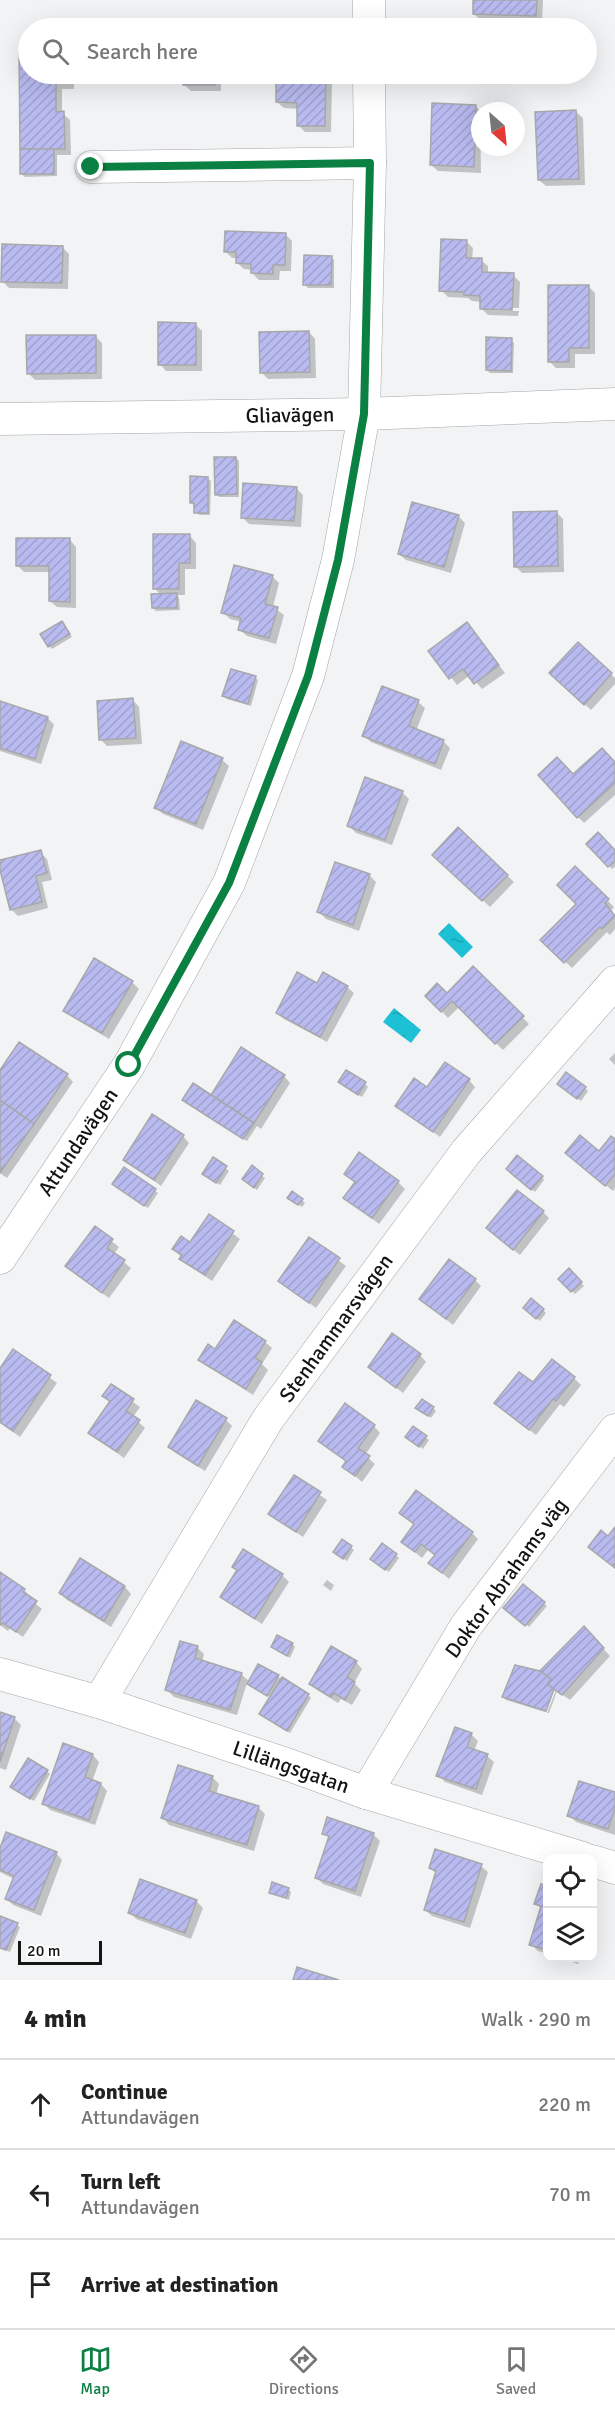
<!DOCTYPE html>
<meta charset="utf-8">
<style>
body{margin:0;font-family:Signika,sans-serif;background:#f2f2f2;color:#222}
.controls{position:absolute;right:18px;bottom:18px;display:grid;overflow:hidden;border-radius:12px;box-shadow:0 6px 24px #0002}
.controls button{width:54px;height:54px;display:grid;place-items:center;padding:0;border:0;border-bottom:2px solid #e0e0e0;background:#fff;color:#222;font:30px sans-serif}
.compass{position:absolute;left:471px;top:102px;width:54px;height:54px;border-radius:50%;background:#fff;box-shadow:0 6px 24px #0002;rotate:153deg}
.scale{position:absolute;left:18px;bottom:15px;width:84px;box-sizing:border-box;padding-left:6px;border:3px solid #131414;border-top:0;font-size:16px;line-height:21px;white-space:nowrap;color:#131414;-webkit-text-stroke:4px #fff;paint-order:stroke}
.stop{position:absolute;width:18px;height:18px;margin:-14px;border:4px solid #0b8043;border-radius:50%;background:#fff}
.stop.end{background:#0b8043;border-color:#fff;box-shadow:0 2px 6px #0008}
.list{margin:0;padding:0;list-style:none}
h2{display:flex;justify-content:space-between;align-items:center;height:78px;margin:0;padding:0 24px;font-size:26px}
h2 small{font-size:20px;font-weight:400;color:#767676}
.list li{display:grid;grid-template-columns:39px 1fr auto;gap:18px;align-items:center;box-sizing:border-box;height:90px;padding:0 24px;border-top:2px solid #e0e0e0}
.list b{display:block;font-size:22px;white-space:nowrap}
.list p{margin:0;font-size:20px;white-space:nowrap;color:#767676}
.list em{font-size:20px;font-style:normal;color:#767676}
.icon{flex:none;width:33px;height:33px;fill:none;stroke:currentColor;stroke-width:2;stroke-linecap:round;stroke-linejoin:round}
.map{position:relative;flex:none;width:615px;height:1980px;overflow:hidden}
.search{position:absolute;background:#fff;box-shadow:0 6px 24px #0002;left:18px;right:18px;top:18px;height:66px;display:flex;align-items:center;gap:15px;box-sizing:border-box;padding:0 21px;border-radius:33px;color:#767676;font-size:22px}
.sheet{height:348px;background:#fff}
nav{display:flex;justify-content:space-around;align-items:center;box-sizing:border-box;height:84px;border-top:2px solid #e0e0e0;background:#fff;font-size:16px;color:#767676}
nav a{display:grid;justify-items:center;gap:3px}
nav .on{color:#0b8043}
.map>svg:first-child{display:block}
.water{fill:url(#water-ripples)}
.shadow{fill:#0003}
.building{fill:url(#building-hatch);stroke:#a8a8ab;stroke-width:1.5}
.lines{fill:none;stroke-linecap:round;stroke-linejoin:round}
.minor-casing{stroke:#a4a6a8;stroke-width:33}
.minor{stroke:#fff;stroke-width:32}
.route{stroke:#0b8043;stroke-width:8}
.labels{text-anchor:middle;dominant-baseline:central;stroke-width:5;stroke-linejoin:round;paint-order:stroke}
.street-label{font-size:21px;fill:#131414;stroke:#fff}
</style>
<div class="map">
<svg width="615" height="1980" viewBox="0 0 615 1980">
<defs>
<pattern id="water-ripples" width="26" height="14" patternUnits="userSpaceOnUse" patternTransform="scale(1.5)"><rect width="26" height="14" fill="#1dc0d4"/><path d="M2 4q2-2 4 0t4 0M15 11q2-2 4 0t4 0" fill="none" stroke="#1aa4b5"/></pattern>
<pattern id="building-hatch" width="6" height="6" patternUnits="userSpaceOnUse" patternTransform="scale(1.5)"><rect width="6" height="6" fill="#b9bbf0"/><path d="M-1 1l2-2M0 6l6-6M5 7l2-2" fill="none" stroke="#9ea0cd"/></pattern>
</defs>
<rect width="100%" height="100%" fill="#f1f3f5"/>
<g class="water">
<path d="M449 923 473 947 462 958 438 934Z"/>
<path d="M394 1008 421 1030 411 1043 383 1022Z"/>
</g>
<g class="shadow">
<path d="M475 0H543L542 22 481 21 474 14Z"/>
<path d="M20 53H28V74H74V89H62V113L70 120 71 155H57V176L25 177 21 174Z"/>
<path d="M184 74H221V91H191L184 85Z"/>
<path d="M278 74H325L332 82 331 132H305L298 125 299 109 284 108 277 102Z"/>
<path d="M423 74H455V83H426L423 80Z"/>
<path d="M476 106 480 111 481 173 438 171 431 165Z"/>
<path d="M576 112 583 118 585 185 546 186 539 180Z"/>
<path d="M286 235 292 241 291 271H280L279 280H259L252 273V270L244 269 237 263V258H232L225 251Z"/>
<path d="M466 241 473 248 472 260H481L488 266V274L513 275 520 282 519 308 486 307V310L519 311 518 316 488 315 481 308 482 302 472 301 468 298 448 297 441 290Z"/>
<path d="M62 247 69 254 68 289 9 288 2 281Z"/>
<path d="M331 257 334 260V288H308L305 285Z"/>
<path d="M589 287 595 293V354H575V368H556L549 361Z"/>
<path d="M195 324 202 331V371H166L160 364Z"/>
<path d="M309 332 315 339 316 378 268 379 261 372Z"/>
<path d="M96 337 102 343V379L35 380 28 373Z"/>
<path d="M511 340 514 343 513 373H490L487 370Z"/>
<path d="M236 458 239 461V497H219L216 494Z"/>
<path d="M207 478 211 481 210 515H199L192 503Z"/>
<path d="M296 488 303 495 301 527 249 524 242 517Z"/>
<path d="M556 512 563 519 564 572 522 573 515 566Z"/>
<path d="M458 516 465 523 451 573 406 560 399 554Z"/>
<path d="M190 536 196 543V569H185V595H177L179 598 180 610 156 611 153 608 161 595 154 588Z"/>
<path d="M70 540 76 547V608L57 607 50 601 51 572H24L17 565Z"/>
<path d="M272 576 279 583 273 607 284 615 276 644 247 636 240 630 242 622 230 619 223 612Z"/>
<path d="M467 624 505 673 482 689 470 675 457 685 430 651Z"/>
<path d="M65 626 72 637 52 649 49 646Z"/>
<path d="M578 644 615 678V684L591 710 558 680Z"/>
<path d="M255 677 258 680 251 706 227 699 224 696Z"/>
<path d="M133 700 139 707 142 744 107 746 100 739Z"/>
<path d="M418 702 425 708 416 731 443 741 450 748 441 770 371 742 364 736Z"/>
<path d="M0 703 48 718 54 725 41 764 0 751Z"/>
<path d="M222 760 229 766 203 830 163 814 156 807Z"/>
<path d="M615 763V795L584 823 578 817 573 776Z"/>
<path d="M402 792 409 799 392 845 356 833 349 826Z"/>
<path d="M458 829 514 882 490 907 434 855Z"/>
<path d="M588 844 615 852V867L612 869Z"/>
<path d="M40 852 47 859 52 880 42 882 48 908 18 916 11 909 0 862Z"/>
<path d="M575 868 614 907 611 911 615 915V929L610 935 607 932 572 968 542 940 578 904Z"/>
<path d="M369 875 376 882 359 931 326 919 319 912Z"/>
<path d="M473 968 529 1024 503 1050 459 1007 448 1018 427 996 447 995Z"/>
<path d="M132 982 139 989 109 1039 72 1017 65 1010Z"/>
<path d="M318 985 347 987 354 993 327 1042 284 1019 277 1013Z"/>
<path d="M615 1053V1065L609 1059Z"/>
<path d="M0 1072 67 1075 73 1082 7 1178 0 1173Z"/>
<path d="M284 1076 290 1083 261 1129 257 1126 247 1141 187 1103Z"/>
<path d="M469 1080 475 1087 440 1137 397 1106Z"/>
<path d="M365 1084 368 1087 362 1097 343 1085Z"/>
<path d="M562 1087 585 1088 588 1091 581 1101Z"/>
<path d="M183 1136 189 1143 161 1186 125 1160Z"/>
<path d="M615 1141V1188L613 1191 574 1160 599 1153Z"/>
<path d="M213 1159 229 1171 220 1185 207 1177Z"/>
<path d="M252 1168 265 1178 257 1190 247 1182Z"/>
<path d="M124 1169 158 1193 148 1208 117 1187Z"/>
<path d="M511 1172 542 1177 544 1180 535 1192Z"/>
<path d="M346 1174 398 1182 405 1189 379 1224 345 1198 356 1183Z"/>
<path d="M292 1200H302L305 1203 302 1207Z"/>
<path d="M543 1212 549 1218 520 1255 495 1235Z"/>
<path d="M209 1216 240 1239 212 1281 188 1265 174 1249 191 1244Z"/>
<path d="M95 1228 119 1247 114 1254 131 1268 109 1298 74 1273Z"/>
<path d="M310 1239 346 1266 316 1308 280 1281Z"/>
<path d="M569 1270 584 1286 575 1294 560 1279Z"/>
<path d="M475 1280 481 1286 453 1325 428 1305Z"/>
<path d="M543 1310 546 1313 540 1321 528 1311Z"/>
<path d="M265 1342 272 1348 262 1364 268 1370 253 1395 207 1366 200 1360 216 1352Z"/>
<path d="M13 1351 57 1383 20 1437 0 1423V1371Z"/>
<path d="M420 1355 426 1362 403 1393 370 1367Z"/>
<path d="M574 1378 581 1385 564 1407 560 1404 536 1435 503 1410Z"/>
<path d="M111 1386 140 1407 133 1417 145 1428 124 1458 90 1433 111 1402 104 1396Z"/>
<path d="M433 1408 436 1411 431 1418 420 1411Z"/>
<path d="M226 1420 232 1426 205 1471 176 1453 169 1447Z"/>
<path d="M374 1426 380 1433 365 1455 375 1464 362 1482 344 1466 347 1462 320 1441Z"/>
<path d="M413 1428 429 1440 423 1449 410 1439Z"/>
<path d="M294 1477 327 1500 303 1537 270 1514Z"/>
<path d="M401 1513 472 1533 478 1539 449 1579 430 1563 436 1556 428 1550 422 1558 403 1542 415 1525Z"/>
<path d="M342 1541 354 1550 347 1561 338 1555Z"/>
<path d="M396 1555 399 1558 389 1572 375 1562Z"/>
<path d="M81 1560 125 1587 131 1594 111 1627 67 1600 60 1593Z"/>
<path d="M0 1574 24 1590 31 1597 30 1599 42 1609 23 1637 10 1628 8 1631 0 1625Z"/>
<path d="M282 1575 289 1582 262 1624 222 1597Z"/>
<path d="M327 1580 334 1585 331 1591 323 1585Z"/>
<path d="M523 1586 547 1606 529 1627 508 1610Z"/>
<path d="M584 1628 610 1656 570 1700 557 1691 549 1713H547L556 1690 553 1688 545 1712 506 1700 503 1697 540 1673Z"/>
<path d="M292 1644 295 1647 290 1658 272 1647Z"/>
<path d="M197 1647 204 1654 202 1662 241 1674 250 1682 278 1677 308 1695 311 1698 290 1733 264 1717 271 1698 247 1683 237 1715 174 1697 167 1690Z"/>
<path d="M356 1662 362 1669 354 1683 361 1690 352 1705 341 1699 338 1703 317 1690 311 1684Z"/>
<path d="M0 1714 14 1718 21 1725 6 1770 0 1768Z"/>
<path d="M471 1734 478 1741 474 1751 487 1756 494 1762 482 1795 445 1782 438 1775Z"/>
<path d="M93 1755 99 1762 92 1782 101 1784 107 1791 95 1825 50 1810 44 1803Z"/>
<path d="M47 1771 50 1774 34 1801 15 1790Z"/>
<path d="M212 1777 219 1784 216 1795 259 1808 265 1814 254 1851 169 1825 163 1818Z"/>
<path d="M615 1794V1835L576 1822 569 1815Z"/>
<path d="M324 1833 373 1834 380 1841 361 1897 323 1884 317 1878 330 1839Z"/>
<path d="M0 1853H56L62 1860 41 1916 13 1905 6 1898 14 1879 0 1872Z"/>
<path d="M481 1866 488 1872 470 1928 432 1916 425 1910 437 1874 430 1868Z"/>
<path d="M548 1888V1954L538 1951 531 1944 542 1909 536 1904Z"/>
<path d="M288 1889 291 1892 289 1900 270 1892Z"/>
<path d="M196 1901 203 1908 191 1939 136 1919 130 1912Z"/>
<path d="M592 1904 596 1908 592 1919Z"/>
<path d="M0 1917 20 1927 10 1952 0 1948Z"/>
<path d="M559 1958H580L578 1964Z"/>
</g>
<g class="building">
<path d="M473 0H537L536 16 473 14Z"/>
<path d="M19 52H28V74H68V83H56V112L64 111 65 149H20Z"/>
<rect x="183" y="74" width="32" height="11"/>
<path d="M276 74H326L325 126H297V103L276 102Z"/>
<path d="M422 74H452V81L422 80Z"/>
<path d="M432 103 476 105 474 167 430 165Z"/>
<path d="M576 110 579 179 538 180 535 112Z"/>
<rect x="20" y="149" width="34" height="25"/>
<path d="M225 231 286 233 285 265H273V274L251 273V264L236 263V252H224Z"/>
<path d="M441 239 467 240 466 258H482V272L514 273 512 310 480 309V296L464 295V292L439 291Z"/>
<path d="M2 244 63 246 62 283 1 282Z"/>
<path d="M304 255 332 256 331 285H303Z"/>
<path d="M548 285H589V348H569V362H548Z"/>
<path d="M158 322 196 323V365H158Z"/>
<path d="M309 331 310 372 260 373 259 332Z"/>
<path d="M26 335H96V373L27 374Z"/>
<path d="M486 337 512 338 511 371 486 370Z"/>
<path d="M214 457H236L237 494 215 495Z"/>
<path d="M190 476 208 477V513H194V503H190Z"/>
<path d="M243 483 297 487 294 521 241 518Z"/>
<path d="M412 502 459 515 444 567 398 554Z"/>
<path d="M557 511 558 566 514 567 513 512Z"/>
<path d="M153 534H190V563H179V589H153Z"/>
<path d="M16 538H70V602L49 601V566H16Z"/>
<path d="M234 565 273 575 265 604 278 607 269 638 238 630 241 618 221 613Z"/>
<path d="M177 593V608H152L151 594Z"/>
<path d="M62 621 70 634 48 647 40 634Z"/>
<path d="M467 622 499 665 474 684 463 669 449 679 428 651Z"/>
<path d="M578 642 612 673 584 705 549 673Z"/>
<path d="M231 669 256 676 248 704 222 696Z"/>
<path d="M382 686 419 700 409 726 444 740 435 764 362 736Z"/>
<path d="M133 698 136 738 99 740 97 701Z"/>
<path d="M0 701 48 717 35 759 0 748Z"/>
<path d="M181 741 223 758 196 824 154 808Z"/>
<path d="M602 748 615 762V783L577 818 538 775 557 757 573 774Z"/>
<path d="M365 777 403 791 385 840 347 826Z"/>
<path d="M458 827 508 875 482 901 432 855Z"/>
<path d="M598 832 615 850V861L608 867 586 844Z"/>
<path d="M41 850 47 873 36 876 42 902 10 910 0 870V860Z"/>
<path d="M335 862 370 874 353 925 317 912Z"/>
<path d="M575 866 609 899 605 903 615 916 602 929 600 927 564 963 540 940 576 904 557 885Z"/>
<path d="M94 958 133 981 102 1033 63 1011Z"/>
<path d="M473 966 524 1016 495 1044 452 1001 441 1012 425 996 437 983 447 993Z"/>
<path d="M297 972 317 983 323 972 348 986 320 1037 276 1013Z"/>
<path d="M19 1042 68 1074 34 1124 0 1100V1070Z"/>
<path d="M241 1047 285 1075 254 1123 211 1095Z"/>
<path d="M445 1062 470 1079 433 1132 395 1106 414 1078 427 1087Z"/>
<path d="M346 1070 366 1082 358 1095 338 1082Z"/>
<path d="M566 1072 586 1087 577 1099 557 1084Z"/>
<path d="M193 1083 254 1123 243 1139 182 1100Z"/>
<path d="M0 1100 34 1124 0 1173Z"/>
<path d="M152 1114 184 1135 154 1180 123 1160Z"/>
<path d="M580 1135 599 1151 611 1136 615 1139V1174L605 1186 565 1153Z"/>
<path d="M359 1152 399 1181 372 1218 343 1198 355 1182 344 1174Z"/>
<path d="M517 1155 543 1176 531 1190 506 1169Z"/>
<path d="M213 1157 227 1166 216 1183 202 1174Z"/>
<path d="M252 1165 263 1174 254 1188 242 1179Z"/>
<path d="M124 1167 156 1189 144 1206 112 1184Z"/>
<path d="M517 1190 544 1211 513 1250 486 1228Z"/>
<path d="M292 1191 303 1199 298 1205 287 1198Z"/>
<path d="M209 1214 234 1231 205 1275 179 1259 182 1255 172 1249 181 1236 190 1242Z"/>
<path d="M95 1226 113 1239 107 1248 125 1260 102 1293 65 1266Z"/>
<path d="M309 1237 340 1258 309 1303 278 1281Z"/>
<path d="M449 1259 476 1279 446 1319 419 1299Z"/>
<path d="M569 1268 582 1282 571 1292 558 1279Z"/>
<path d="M531 1298 544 1309 536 1319 523 1308Z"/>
<path d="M234 1320 266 1341 255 1358 262 1362 246 1389 198 1360 208 1344 215 1349Z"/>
<path d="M392 1333 421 1354 396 1388 368 1367Z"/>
<path d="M13 1349 51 1375 13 1431 0 1422V1368Z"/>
<path d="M552 1359 575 1377 556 1401 553 1399 529 1430 494 1403 519 1372 533 1382Z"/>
<path d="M111 1384 134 1399 126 1411 140 1420 117 1452 88 1433 110 1401 102 1396Z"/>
<path d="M422 1399 434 1407 428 1416 415 1408Z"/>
<path d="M196 1400 227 1418 198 1466 168 1447Z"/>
<path d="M345 1403 375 1425 358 1448 370 1456 355 1476 342 1467 346 1461 318 1441Z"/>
<path d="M413 1426 427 1436 419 1447 405 1437Z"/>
<path d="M294 1475 321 1492 296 1532 268 1514Z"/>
<path d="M416 1490 473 1532 442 1573 428 1563 435 1555 421 1544 415 1552 401 1542 414 1524 399 1513Z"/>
<path d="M615 1527V1568L588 1547 601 1530 608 1536Z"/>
<path d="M342 1539 352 1546 343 1559 333 1552Z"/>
<path d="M382 1543 397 1554 385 1570 370 1559Z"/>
<path d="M243 1549 283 1574 255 1619 220 1597 237 1570 232 1567Z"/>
<path d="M80 1558 125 1586 104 1621 59 1593Z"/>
<path d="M0 1572 25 1589 23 1592 37 1601 16 1632 3 1623 0 1625Z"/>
<path d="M523 1584 545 1602 525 1626 503 1608Z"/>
<path d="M584 1626 604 1648 562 1695 547 1684 551 1679 540 1671Z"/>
<path d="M277 1635 293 1643 287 1656 271 1647Z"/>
<path d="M180 1641 198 1646 195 1658 242 1673 230 1710 165 1690Z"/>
<path d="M331 1646 357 1661 347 1677 355 1682 345 1700 334 1693 331 1697 309 1684Z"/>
<path d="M258 1664 279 1675 267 1696 247 1684Z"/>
<path d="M515 1665 540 1671 551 1679 547 1684 554 1689 546 1711 502 1697Z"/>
<path d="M282 1677 309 1694 287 1731 259 1714Z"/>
<path d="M0 1712 15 1717 0 1762Z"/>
<path d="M455 1727 472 1733 467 1747 488 1754 476 1789 436 1776Z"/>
<path d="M63 1743 93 1754 85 1777 101 1783 89 1820 42 1804Z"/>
<path d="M28 1758 48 1770 30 1799 10 1787Z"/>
<path d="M178 1765 213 1776 209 1791 259 1806 247 1845 161 1818Z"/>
<path d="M579 1781 615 1792V1808L608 1829 567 1816Z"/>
<path d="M327 1817 374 1833 355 1891 315 1878 329 1836 322 1834Z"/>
<path d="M6 1832 57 1852 34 1910 5 1899 14 1876 0 1870V1848Z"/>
<path d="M435 1849 482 1864 464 1922 424 1910 436 1871 429 1868Z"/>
<path d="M140 1879 197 1900 185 1933 128 1913Z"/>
<path d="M272 1882 289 1888 286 1898 269 1893Z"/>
<path d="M541 1884 548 1886V1950L529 1945 541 1906 534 1904Z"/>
<path d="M0 1916 18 1923 6 1950 0 1948Z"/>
<path d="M297 1967 339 1980H293Z"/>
</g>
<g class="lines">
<g class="minor-casing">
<g id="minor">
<path d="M369 0V28"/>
<path d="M91 167 370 163"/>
<path d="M0 419 364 414 615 404"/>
<path d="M0 1258 129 1065 229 883 308 676 338 560 364 414 370 163 369 74"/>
<path d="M0 1674 99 1702 289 1765 366 1793 583 1858"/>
<path d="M99 1702 268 1419 466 1152 615 982"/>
<path d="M366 1793 466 1626 615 1430"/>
<path d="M592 1861 615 1868"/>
</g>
</g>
<use href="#minor" class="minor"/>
</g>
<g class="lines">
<path class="route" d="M91 167 370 163 364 414 338 560 308 676 229 883 129 1065"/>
</g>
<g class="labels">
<g class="street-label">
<text transform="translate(290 415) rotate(-1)">Gliavägen</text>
<text transform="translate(78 1142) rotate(-56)">Attundavägen</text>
<text transform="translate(336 1328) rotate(-54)">Stenhammarsvägen</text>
<text transform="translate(506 1578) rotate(-54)">Doktor Abrahams väg</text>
<text transform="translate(291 1767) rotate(19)">Lillängsgatan</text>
</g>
</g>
</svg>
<div class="controls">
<button><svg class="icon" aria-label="locate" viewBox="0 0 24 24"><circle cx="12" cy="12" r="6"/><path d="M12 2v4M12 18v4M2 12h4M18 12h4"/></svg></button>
<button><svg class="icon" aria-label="layers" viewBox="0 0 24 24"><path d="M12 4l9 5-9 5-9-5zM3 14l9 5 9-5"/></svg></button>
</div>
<svg class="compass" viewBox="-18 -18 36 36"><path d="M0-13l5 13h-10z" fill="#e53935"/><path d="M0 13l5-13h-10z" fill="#767676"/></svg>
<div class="scale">20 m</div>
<div class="stop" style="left:129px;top:1065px"></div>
<div class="stop end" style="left:91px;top:167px"></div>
<div class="search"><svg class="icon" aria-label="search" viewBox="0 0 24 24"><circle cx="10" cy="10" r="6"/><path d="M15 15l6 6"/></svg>Search here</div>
</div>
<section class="sheet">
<h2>4 min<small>Walk · 290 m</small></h2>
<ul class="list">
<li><svg class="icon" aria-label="ahead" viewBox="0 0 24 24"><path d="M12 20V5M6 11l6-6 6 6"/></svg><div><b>Continue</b><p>Attundavägen</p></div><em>220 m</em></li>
<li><svg class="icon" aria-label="left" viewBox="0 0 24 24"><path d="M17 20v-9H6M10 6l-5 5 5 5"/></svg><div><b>Turn left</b><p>Attundavägen</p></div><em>70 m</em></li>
<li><svg class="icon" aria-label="arrive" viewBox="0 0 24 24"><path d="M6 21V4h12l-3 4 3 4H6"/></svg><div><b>Arrive at destination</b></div></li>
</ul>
</section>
<nav>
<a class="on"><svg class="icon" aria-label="map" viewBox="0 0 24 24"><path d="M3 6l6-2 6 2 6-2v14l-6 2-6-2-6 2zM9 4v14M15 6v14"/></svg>Map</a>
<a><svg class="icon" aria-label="directions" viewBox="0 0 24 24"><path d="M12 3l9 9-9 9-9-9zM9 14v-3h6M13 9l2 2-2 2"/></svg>Directions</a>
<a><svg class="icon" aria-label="saved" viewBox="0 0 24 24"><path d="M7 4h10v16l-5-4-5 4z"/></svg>Saved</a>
</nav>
